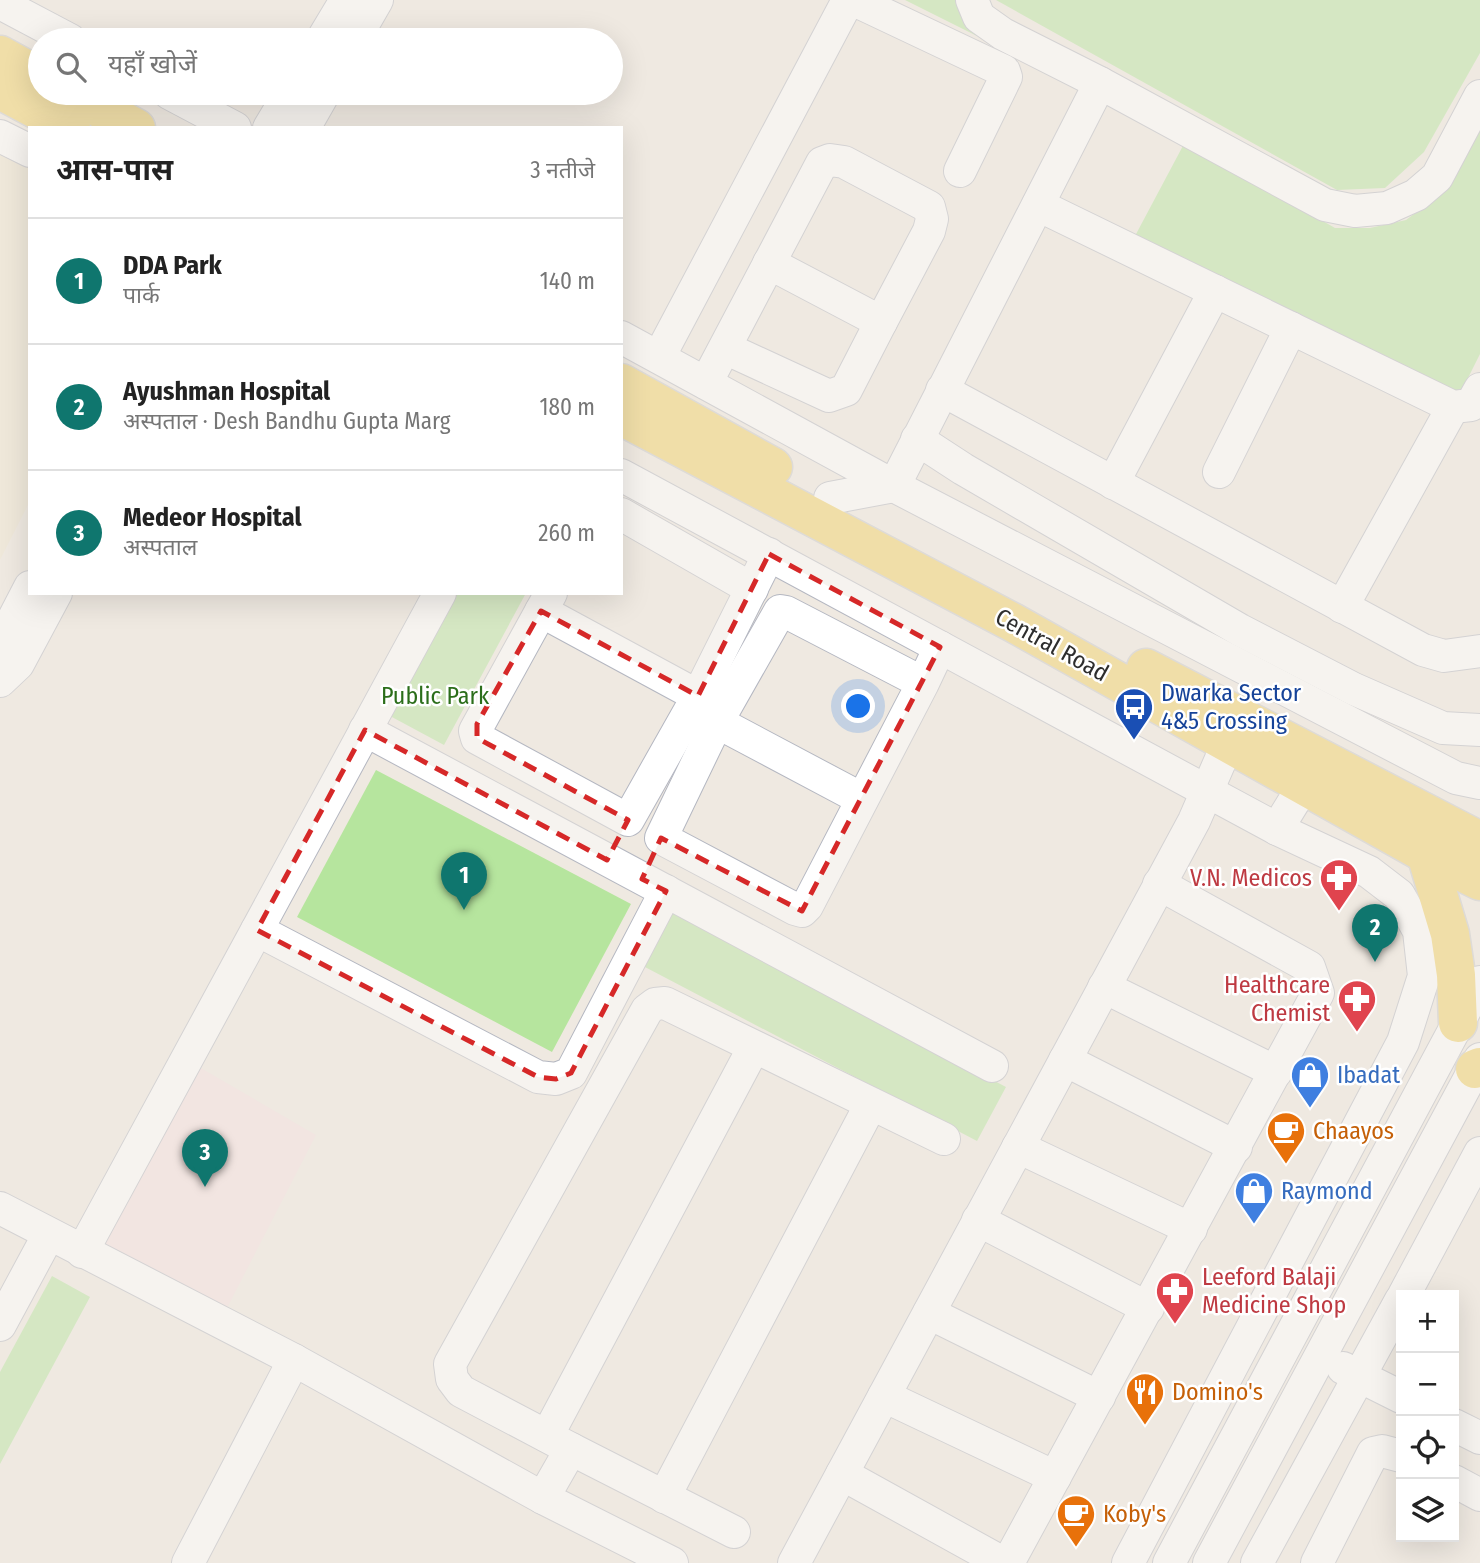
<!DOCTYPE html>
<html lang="hi">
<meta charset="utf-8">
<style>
body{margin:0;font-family:"Fira Sans Condensed","Noto Sans Devanagari",sans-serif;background:#f2f2f2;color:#222}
.controls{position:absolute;right:21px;bottom:21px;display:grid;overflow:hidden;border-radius:0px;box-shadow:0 7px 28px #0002}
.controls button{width:63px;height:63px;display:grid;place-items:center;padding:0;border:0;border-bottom:2px solid #e0e0e0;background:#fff;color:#222;font:35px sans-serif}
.you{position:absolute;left:859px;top:707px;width:24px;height:24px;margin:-18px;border:5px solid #fff;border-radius:50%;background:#1a73e8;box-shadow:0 0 0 10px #1a73e833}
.badge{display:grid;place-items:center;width:46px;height:46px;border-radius:50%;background:#0f766e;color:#fff;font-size:23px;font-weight:700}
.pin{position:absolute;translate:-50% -58px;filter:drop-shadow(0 2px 4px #0008)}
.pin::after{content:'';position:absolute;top:37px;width:24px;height:21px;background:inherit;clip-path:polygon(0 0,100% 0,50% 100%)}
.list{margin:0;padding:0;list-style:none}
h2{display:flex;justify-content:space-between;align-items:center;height:91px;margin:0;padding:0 28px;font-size:30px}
h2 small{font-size:23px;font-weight:400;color:#767676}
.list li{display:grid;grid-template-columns:46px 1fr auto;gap:21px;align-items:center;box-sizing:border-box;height:126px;padding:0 28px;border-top:2px solid #e0e0e0}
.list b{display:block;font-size:26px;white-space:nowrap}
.list p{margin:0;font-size:23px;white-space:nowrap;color:#767676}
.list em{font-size:23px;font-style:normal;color:#767676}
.icon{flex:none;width:38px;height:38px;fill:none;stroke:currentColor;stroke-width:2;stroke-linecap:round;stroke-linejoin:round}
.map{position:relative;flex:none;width:1480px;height:1563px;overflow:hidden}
.search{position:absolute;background:#fff;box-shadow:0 7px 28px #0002;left:28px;top:28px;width:595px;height:77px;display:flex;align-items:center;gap:18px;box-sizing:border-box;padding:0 24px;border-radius:38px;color:#767676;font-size:26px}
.panel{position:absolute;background:#fff;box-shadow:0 7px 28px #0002;left:28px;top:126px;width:595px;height:469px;border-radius:0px}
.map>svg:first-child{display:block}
.education{fill:#f0e6d1}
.medical{fill:#f5dfe0}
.green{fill:#b6e59e}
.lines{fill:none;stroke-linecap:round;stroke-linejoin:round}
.minor-casing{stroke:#b4b7c1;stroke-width:34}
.major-casing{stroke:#c9c9c9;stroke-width:41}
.minor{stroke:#fff;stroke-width:32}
.major{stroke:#f2d163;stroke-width:38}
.marked{fill:none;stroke:#d62828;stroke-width:5;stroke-dasharray:14 9;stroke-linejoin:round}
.labels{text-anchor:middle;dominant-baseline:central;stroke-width:5;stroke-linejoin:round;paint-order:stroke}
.street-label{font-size:24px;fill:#2e2e2e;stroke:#fff}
.transit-label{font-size:24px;fill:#164399;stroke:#fff;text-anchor:start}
.park-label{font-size:24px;fill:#2c6e1b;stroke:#fff}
.health-label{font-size:24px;fill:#be3a42;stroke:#fff;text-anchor:end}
.shop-label{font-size:24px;fill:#366cbe;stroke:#fff;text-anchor:start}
.food-label{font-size:24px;fill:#c56008;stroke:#fff;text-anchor:start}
</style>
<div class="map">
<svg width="1480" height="1563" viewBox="0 0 1480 1563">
<rect width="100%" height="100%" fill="#efe9e1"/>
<path class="education" d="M5 146 30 160V501L0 560V155Z"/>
<path class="medical" d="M187 1060 316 1135 225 1312 92 1239Z"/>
<g class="green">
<path d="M905 0H968L977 36Z"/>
<path d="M996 0H1480V53L1424 152 1385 188 1337 190Z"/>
<path d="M1480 127V354L1456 402 1135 236 1185 142 1335 228H1370L1406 220 1430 202Z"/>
<path d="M456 593H526L444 745 390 716Z"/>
<path d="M376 770 631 904 552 1052 297 917Z"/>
<path d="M672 911 1006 1087 977 1141 643 966Z"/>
<path d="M52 1276 90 1297 0 1464V1372Z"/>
</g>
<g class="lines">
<g class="minor-casing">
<g id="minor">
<path d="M972 0 979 17 1003 34 1100 83 1325 205 1355 211 1387 208 1416 195 1437 177 1480 96"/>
<path d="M0 3 70 40"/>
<path d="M322 40 346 0"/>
<path d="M354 40 377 0"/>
<path d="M169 93 235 128"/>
<path d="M269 128 290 93"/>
<path d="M304 128 324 93"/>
<path d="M0 136 30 151"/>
<path d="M1038 205 1453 407 1471 405 1480 389"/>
<path d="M621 337 894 486 1456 778 1480 783"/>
<path d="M725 348 829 396 846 390 881 322 769 263"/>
<path d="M659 357 846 4 850 1H856L1004 71 1006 77 960 171"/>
<path d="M706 383 822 163 830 160 844 162 929 207 932 219 929 231 881 322"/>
<path d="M942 390 1423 650 1444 656 1480 651"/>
<path d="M917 439 963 469 1240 630 1354 689 1443 728 1480 730"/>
<path d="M1219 472 1291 328"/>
<path d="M621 475 1277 829 1369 872 1399 895 1419 931 1424 976 1403 1042 1128 1563"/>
<path d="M1113 483 1215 291"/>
<path d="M830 498 894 486 1100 83"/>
<path d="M621 514 752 589"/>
<path d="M551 593 475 731 477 738 628 820 698 696 769 554"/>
<path d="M1342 607 1453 407"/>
<path d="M541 611 698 696"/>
<path d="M0 645 30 587"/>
<path d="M0 681 18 664 56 593"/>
<path d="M923 683 786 612 780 611 717 722 661 838 795 909 802 911 807 906 923 683 940 647"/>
<path d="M717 722 862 799"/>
<path d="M365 730 992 1066"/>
<path d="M1277 829 1304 785"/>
<path d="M257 930 538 1077 556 1079 571 1073 666 891"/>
<path d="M1104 987 1276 1072"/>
<path d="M1065 1060 1236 1147"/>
<path d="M1018 1147 1191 1229"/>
<path d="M0 1208 294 1360 543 1498 672 1563"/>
<path d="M978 1220 1148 1308"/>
<path d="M82 1252 440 593"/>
<path d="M1404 1295 1480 1153"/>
<path d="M929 1313 1099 1397"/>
<path d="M0 1325 49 1234"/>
<path d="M1343 1368 1401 1397"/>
<path d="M884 1396 1055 1477"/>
<path d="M1454 1425 1480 1438"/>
<path d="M547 1436 754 1047"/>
<path d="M571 1449 734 1532"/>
<path d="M842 1474 1003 1563"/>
<path d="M1454 1481 1480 1495"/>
<path d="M664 1497 871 1104"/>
<path d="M543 1498 571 1449 461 1391 452 1379 450 1364 647 1010 655 1004 665 1003 944 1139"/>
<path d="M188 1563 294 1360"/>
<path d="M794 1563 1194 821 1228 743"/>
<path d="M1008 1563 1318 993 1309 967 1159 884"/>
<path d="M1169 1563 1480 982"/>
<path d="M1209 1563 1480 1059"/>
<path d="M1257 1563 1401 1300"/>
<path d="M1317 1563 1373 1453 1382 1451 1401 1456"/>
</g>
</g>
<g class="major-casing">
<g id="major">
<path d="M0 55 40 77"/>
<path d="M0 90 71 128"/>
<path d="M71 93 136 128"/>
<path d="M621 383 773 467"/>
<path d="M621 416 1012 622 1426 854 1480 881"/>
<path d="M1146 668 1480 841"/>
<path d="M1426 854 1450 934 1456 975 1458 1023"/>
<path d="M1475 1069 1480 1067"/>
</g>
</g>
<use href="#minor" class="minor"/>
<use href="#major" class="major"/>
</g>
<path d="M0 0H1480V1563H0ZM769 554 940 647 802 911 661 838 642 879 666 891 571 1073 556 1079 538 1077 257 930 365 730 607 860 628 820 477 738V724L541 611 698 696Z" fill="#efe9e1" fill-opacity=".55" fill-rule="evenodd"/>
<path class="marked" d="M769 554 940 647 802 911 661 838 642 879 666 891 571 1073 556 1079 538 1077 257 930 365 730 607 860 628 820 477 738V724L541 611 698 696Z"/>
<defs>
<g id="bus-pin" transform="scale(2.0125)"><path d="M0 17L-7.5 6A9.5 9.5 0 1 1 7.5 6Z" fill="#1a4fb4" stroke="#fff"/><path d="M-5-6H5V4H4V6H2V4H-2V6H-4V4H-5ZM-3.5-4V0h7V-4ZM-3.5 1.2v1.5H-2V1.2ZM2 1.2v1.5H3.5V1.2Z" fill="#fff"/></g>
<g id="pharmacy-pin" transform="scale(2.0125)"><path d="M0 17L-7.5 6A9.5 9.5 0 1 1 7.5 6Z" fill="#e0444e" stroke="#fff"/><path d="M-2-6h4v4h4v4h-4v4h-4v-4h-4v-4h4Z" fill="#fff"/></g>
<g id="shop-pin" transform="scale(2.0125)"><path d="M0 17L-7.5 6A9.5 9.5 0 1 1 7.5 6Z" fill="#3f7fe0" stroke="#fff"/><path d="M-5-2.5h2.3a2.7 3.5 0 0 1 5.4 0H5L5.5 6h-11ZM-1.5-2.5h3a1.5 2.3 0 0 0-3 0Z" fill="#fff"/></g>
<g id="cafe-pin" transform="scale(2.0125)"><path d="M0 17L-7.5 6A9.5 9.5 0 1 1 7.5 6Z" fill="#e8710a" stroke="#fff"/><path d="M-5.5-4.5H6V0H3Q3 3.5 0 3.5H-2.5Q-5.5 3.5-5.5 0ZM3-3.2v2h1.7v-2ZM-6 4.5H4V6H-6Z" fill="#fff"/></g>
<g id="restaurant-pin" transform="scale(2.0125)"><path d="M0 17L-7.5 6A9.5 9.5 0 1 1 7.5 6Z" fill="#e8710a" stroke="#fff"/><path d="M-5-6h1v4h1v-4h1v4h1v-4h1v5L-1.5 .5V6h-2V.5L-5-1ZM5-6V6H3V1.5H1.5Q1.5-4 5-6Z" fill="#fff"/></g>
</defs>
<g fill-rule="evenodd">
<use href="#bus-pin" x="1134" y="707"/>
<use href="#pharmacy-pin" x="1339" y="878"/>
<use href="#pharmacy-pin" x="1357" y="999"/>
<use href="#shop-pin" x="1310" y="1075"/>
<use href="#cafe-pin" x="1286" y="1131"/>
<use href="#shop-pin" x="1254" y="1191"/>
<use href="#pharmacy-pin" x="1175" y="1291"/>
<use href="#restaurant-pin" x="1145" y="1392"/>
<use href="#cafe-pin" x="1076" y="1514"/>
</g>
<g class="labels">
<g class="street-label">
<text transform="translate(1052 645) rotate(29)">Central Road</text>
</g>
<g class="transit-label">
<text x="1161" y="693">Dwarka Sector<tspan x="1161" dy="28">4&amp;5 Crossing</tspan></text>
</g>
<g class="park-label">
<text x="435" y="696">Public Park</text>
</g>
<g class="health-label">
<text x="1312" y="878">V.N. Medicos</text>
<text x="1330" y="985">Healthcare<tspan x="1330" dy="28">Chemist</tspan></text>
<text x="1202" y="1277" text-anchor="start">Leeford Balaji<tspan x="1202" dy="28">Medicine Shop</tspan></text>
</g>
<g class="shop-label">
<text x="1337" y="1075">Ibadat</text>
<text x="1281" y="1191">Raymond</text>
</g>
<g class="food-label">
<text x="1313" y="1131">Chaayos</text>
<text x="1172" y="1392">Domino's</text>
<text x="1103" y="1514">Koby's</text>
</g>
</g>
</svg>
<div class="controls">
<button>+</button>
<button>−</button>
<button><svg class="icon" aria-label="locate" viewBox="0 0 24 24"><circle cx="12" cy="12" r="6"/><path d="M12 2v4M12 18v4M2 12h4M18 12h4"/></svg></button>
<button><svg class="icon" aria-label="layers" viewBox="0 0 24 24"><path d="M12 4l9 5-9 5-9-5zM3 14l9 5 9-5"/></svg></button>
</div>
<div class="you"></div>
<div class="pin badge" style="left:464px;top:910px">1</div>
<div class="pin badge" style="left:1375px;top:962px">2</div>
<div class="pin badge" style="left:205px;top:1187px">3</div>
<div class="search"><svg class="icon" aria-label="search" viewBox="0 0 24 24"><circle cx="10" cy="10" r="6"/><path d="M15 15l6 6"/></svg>यहाँ खोजें</div>
<section class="panel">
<h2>आस-पास<small>3 नतीजे</small></h2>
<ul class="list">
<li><span class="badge">1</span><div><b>DDA Park</b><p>पार्क</p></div><em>140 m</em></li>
<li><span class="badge">2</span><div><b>Ayushman Hospital</b><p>अस्पताल · Desh Bandhu Gupta Marg</p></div><em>180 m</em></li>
<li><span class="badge">3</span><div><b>Medeor Hospital</b><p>अस्पताल</p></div><em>260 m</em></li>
</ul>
</section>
</div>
